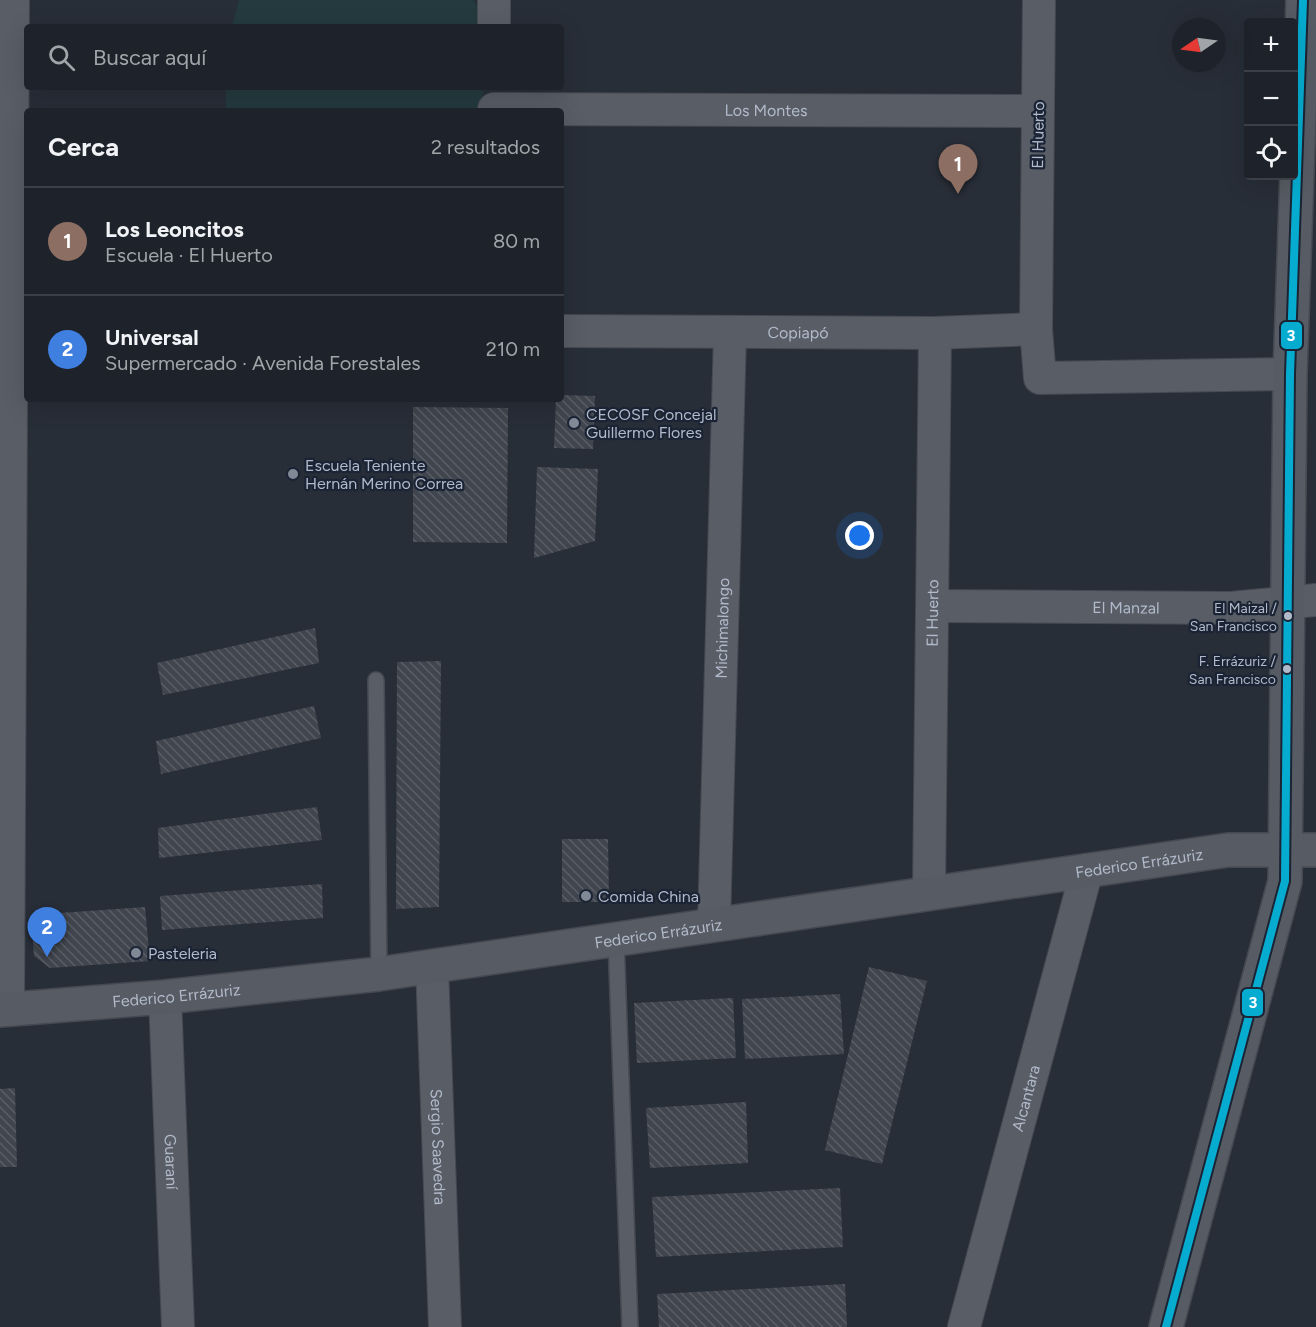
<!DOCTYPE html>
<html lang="es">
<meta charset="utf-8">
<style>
body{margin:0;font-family:Figtree,sans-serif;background:#262a32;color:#f1f3f6}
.controls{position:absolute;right:18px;top:18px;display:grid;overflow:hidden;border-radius:6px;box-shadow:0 6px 24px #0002}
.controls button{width:54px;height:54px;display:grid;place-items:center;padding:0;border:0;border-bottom:2px solid #3c3f47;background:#1e222a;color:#f1f3f6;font:30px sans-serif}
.compass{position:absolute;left:1172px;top:18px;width:54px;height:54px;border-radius:50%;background:#1e222a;box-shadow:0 6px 24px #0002;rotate:257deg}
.you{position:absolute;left:860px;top:536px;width:21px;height:21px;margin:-15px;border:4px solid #fff;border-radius:50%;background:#1a73e8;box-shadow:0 0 0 9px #1a73e833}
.badge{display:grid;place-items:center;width:39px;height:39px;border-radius:50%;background:#d93025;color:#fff;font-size:20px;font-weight:700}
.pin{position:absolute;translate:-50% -50px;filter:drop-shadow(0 2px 3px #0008)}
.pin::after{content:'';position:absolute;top:32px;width:21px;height:18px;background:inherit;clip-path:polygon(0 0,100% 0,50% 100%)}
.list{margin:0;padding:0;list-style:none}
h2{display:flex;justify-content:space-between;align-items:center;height:78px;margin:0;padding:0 24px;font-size:26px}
h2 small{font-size:20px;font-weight:400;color:#a1a4a8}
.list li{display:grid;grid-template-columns:39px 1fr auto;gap:18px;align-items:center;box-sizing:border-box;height:108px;padding:0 24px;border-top:2px solid #3c3f47}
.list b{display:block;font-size:22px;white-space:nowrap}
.list p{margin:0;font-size:20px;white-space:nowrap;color:#a1a4a8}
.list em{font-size:20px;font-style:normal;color:#a1a4a8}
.icon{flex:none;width:33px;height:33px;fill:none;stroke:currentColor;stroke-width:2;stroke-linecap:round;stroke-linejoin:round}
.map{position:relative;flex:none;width:1316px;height:1327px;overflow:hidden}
.search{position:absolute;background:#1e222a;box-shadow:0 6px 24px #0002;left:24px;top:24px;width:540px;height:66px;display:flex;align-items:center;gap:15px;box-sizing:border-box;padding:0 21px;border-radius:6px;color:#a1a4a8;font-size:22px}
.panel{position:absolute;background:#1e222a;box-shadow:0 6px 24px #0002;left:24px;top:108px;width:540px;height:294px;border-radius:6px}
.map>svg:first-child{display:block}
.green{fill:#243a3f}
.building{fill:url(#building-back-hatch)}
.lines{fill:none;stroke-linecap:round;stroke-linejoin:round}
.lane-casing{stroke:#454951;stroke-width:18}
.street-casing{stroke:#454951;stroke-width:34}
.secondary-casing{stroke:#454951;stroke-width:36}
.lane{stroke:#585d66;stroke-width:15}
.street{stroke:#585d66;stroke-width:32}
.secondary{stroke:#575c64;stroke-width:33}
.bus-1-casing{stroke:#1b2434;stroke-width:12}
.bus-1{stroke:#06acd0;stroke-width:8}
.poi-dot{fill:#818997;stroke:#1b2434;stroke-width:2}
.bus-dot{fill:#b1baca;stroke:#1b2434;stroke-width:2}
.labels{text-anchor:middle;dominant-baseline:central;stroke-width:4.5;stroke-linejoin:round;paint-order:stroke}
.bus-label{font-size:14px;fill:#b1baca;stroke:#1b2434;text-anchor:end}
.street-label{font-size:16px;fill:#b1baca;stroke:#1b2434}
.poi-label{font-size:16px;fill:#b1baca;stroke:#1b2434;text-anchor:start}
.line-badge{stroke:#1b2434;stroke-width:2}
.badge-label{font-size:16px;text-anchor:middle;font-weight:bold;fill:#fff}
</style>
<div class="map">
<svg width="1316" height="1327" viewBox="0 0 1316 1327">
<defs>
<pattern id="building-back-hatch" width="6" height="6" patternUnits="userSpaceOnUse" patternTransform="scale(1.5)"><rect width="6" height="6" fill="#40454e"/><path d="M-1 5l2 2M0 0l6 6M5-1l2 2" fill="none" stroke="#595e66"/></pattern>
</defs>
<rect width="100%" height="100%" fill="#282e38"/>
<g class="green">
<path d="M239 0H473L483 13V27H232Z"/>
<rect x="226" y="87" width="257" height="24"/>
</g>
<g class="building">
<path d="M561 395 595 396 593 449 554 448 556 399H561Z"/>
<path d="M413 407 508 408 507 543 413 542Z"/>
<path d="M537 467 598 469 595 541 534 558Z"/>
<path d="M315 628 319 663 163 695 157 663Z"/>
<path d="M441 661 439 907 396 909 397 662Z"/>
<path d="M314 706 321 738 161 774 156 741Z"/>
<path d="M317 807 322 840 159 858 158 828Z"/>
<path d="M562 839H608L609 902H562Z"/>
<path d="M322 884 323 918 162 930 160 896Z"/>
<path d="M145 907 150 961 50 968 34 956 31 915Z"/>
<path d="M869 967 927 981 882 1164 825 1150Z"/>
<path d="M840 994 844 1054 745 1059 742 999Z"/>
<path d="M733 998 736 1058 637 1063 634 1003Z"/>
<path d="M15 1088 17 1167H0V1089Z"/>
<path d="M746 1102 748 1163 650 1168 646 1108Z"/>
<path d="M840 1188 843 1247 656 1257 652 1197Z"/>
<path d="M845 1284 847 1327H659L657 1294Z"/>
</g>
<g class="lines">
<g class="lane-casing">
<g id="lane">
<path d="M376 680 379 974"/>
<path d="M616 939 630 1327"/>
</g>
</g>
<g class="street-casing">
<g id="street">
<path d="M494 0V27"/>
<path d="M1039 0 1036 329 1040 378 1290 374"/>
<path id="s1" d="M494 109 1038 111"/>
<path id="s2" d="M561 331 935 333 1036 329"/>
<path id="s3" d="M934 606 1231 608 1316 600"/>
<path id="s4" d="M929 893 935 333"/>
<path id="s5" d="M714 924 730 333"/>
<path id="s6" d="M432 967 445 1327"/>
<path id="s7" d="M165 997 178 1327"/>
<path d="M8 1010 13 0"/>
<path id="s8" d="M964 1327 1087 870"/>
</g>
</g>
<g class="secondary-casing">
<g id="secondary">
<path id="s9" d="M0 1010 165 997 379 974 1228 850H1316"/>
<path d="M1166 1327 1285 881 1290 374 1303 0"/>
</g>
</g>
<use href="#lane" class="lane"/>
<use href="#street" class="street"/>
<use href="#secondary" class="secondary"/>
<g class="bus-1-casing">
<path id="bus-1" d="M1166 1327 1285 881 1290 374 1303 0"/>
</g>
<use href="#bus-1" class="bus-1"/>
</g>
<g class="poi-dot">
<circle cx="574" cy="423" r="6"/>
<circle cx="293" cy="474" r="6"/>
<circle cx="586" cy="896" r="6"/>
<circle cx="136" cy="953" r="6"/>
</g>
<g class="bus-dot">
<circle cx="1288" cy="616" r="5"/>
<circle cx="1287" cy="669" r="5"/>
</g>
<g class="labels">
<g class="bus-label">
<text x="1277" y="608">El Maizal /<tspan x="1277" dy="18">San Francisco</tspan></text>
<text x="1276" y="661">F. Errázuriz /<tspan x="1276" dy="18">San Francisco</tspan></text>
</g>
<g class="street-label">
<text stroke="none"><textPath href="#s1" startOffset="272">Los Montes</textPath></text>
<text transform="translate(1038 135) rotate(-89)">El Huerto</text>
<text stroke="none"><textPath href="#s2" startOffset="237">Copiapó</textPath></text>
<text stroke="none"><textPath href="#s3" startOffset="192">El Manzal</textPath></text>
<text stroke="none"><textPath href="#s4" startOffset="280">El Huerto</textPath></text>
<text stroke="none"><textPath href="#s5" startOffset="296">Michimalongo</textPath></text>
<text stroke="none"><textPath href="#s9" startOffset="1149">Federico Errázuriz</textPath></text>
<text stroke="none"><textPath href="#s9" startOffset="663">Federico Errázuriz</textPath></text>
<text stroke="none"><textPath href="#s9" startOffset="177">Federico Errázuriz</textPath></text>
<text stroke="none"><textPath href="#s8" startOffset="237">Alcantara</textPath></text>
<text stroke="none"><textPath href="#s6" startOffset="180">Sergio Saavedra</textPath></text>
<text stroke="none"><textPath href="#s7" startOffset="165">Guaraní</textPath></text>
</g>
<g class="poi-label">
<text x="586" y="414">CECOSF Concejal<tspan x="586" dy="18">Guillermo Flores</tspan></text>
<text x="305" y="465">Escuela Teniente<tspan x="305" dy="18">Hernán Merino Correa</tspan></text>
<text x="598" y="896">Comida China</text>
<text x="148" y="953">Pasteleria</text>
</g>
</g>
<g class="line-badge">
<rect x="1280" y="321" width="23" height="29" rx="6" fill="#06acd0"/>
<rect x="1241" y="988" width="23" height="29" rx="6" fill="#06acd0"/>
</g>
<g class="badge-label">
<text x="1291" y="341">3</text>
<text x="1253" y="1008">3</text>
</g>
</svg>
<div class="controls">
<button>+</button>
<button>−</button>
<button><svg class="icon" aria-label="locate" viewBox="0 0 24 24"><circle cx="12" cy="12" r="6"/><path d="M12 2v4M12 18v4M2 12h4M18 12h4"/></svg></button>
</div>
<svg class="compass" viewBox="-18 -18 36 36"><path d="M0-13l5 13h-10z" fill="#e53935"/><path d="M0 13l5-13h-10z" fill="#a1a4a8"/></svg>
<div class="you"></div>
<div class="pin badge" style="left:958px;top:194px;background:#8d6e63">1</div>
<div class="pin badge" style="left:47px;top:957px;background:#3f7fe0">2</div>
<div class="search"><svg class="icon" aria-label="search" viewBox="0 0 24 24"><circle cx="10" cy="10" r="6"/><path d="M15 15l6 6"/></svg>Buscar aquí</div>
<section class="panel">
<h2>Cerca<small>2 resultados</small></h2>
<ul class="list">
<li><span class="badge" style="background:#8d6e63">1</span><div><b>Los Leoncitos</b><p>Escuela · El Huerto</p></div><em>80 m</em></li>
<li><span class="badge" style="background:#3f7fe0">2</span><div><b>Universal</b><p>Supermercado · Avenida Forestales</p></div><em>210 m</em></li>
</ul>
</section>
</div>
